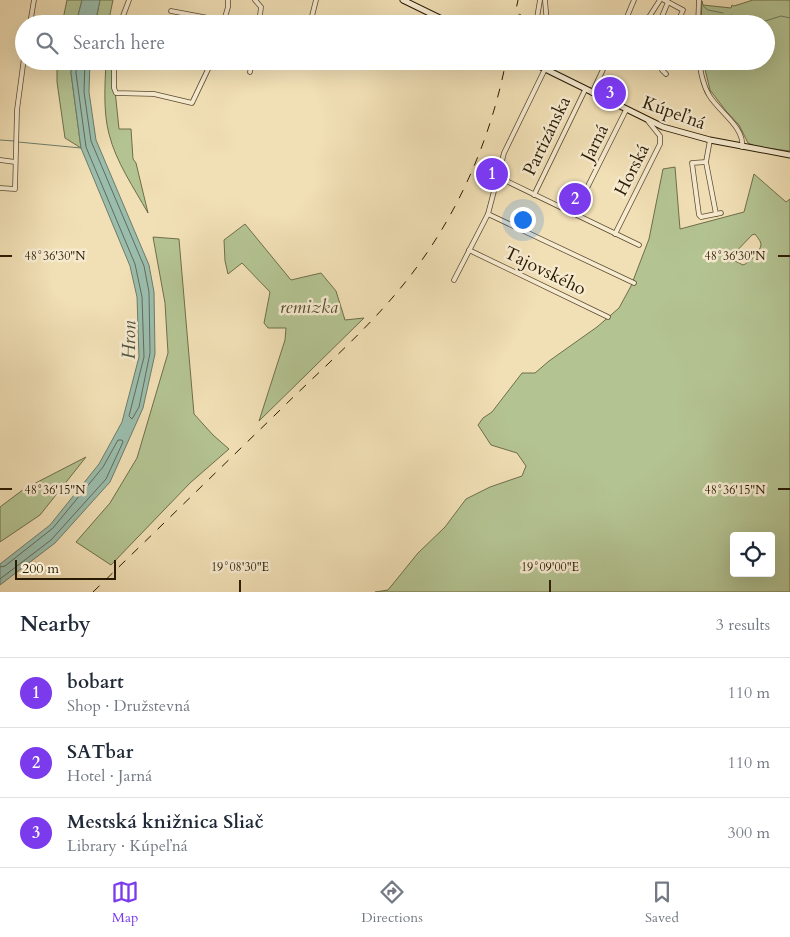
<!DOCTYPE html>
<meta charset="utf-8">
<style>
body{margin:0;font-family:Cardo,serif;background:#f2f2f3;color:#1f2937}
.controls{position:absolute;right:15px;bottom:15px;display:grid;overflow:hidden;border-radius:5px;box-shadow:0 5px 20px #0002}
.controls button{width:45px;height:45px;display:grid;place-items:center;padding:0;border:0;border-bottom:1px solid #e0e1e3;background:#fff;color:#1f2937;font:25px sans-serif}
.scale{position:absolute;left:15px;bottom:12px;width:101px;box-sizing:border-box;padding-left:5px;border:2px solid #291a03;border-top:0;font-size:14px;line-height:18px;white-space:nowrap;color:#291a03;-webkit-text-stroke:4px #f6eacf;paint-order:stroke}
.you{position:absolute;left:522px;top:219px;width:18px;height:18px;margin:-12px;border:4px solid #fff;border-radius:50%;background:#1a73e8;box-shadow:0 0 0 8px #1a73e833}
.badge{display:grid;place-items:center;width:32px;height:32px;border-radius:50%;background:#7c3aed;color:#fff;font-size:16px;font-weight:700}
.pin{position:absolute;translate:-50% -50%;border:2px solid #fff;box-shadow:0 1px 5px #0006}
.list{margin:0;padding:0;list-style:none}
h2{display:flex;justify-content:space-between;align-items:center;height:65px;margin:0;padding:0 20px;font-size:21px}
h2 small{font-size:16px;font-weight:400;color:#747a83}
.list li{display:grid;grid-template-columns:32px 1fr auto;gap:15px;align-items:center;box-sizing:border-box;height:70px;padding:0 20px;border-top:1px solid #e0e1e3}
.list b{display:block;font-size:19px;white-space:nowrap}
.list p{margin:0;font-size:16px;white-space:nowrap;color:#747a83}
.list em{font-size:16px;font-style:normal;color:#747a83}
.icon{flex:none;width:28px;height:28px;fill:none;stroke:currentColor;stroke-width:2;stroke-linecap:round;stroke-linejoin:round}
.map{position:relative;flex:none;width:790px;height:592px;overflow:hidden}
.search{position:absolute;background:#fff;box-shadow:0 5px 20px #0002;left:15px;right:15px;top:15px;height:55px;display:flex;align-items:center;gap:12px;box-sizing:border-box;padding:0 18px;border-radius:28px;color:#747a83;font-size:19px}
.sheet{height:275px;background:#fff}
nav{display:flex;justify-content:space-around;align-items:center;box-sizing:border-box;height:70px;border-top:1px solid #e0e1e3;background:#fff;font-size:14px;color:#747a83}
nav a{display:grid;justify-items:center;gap:2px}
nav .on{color:#7c3aed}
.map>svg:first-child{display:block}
.green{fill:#b4c392;stroke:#6e6e4a;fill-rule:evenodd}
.water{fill:#9bbdad;stroke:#6d7c69}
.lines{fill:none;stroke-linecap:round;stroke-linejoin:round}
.shore{stroke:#626c58;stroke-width:1}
.stream{stroke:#6d7c69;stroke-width:1}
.street-casing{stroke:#5b4b30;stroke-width:5.5}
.secondary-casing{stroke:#291a03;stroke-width:7}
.street{stroke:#f6eacf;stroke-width:4}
.secondary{stroke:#f6eacf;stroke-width:5}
.rail{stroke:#291a03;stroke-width:1;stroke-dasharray:9 9;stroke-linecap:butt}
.ticks{fill:none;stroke:#291a03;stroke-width:2}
.labels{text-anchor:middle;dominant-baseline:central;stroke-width:5;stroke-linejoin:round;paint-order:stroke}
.street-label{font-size:18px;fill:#291a03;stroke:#f6eacf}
.park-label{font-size:18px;font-style:italic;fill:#534d2e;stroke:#f6eacf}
.water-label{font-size:19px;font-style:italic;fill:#51533e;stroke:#f6eacf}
.ticks-label{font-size:12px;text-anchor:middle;fill:#291a03;stroke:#f6eacf;stroke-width:5;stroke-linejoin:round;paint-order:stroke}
</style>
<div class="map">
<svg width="790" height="592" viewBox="0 0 790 592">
<rect width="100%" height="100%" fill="#f1dfb5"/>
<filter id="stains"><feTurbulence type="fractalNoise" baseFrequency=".004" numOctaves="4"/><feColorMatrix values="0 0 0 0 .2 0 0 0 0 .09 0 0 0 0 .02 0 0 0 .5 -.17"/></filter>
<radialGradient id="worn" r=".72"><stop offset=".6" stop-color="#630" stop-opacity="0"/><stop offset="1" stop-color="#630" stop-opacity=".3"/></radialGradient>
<g class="green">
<path d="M67 0H82L76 24H62Z"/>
<path d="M100 0H113L108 24H95Z"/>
<path d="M753 0H790V151L758 147 748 143 739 125 726 111 710 90 703 61H766V24H701L702 1 703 5 731 8 732 5 734 6Z"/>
<path d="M520 14 523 18 527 19 532 18 531 24H516L517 16Z"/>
<path d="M57 61H72L71 73 81 148 65 138 57 82Z"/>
<path d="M106 61H112L119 129H131L133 159 136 163 148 213C134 188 116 162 109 134 103 111 105 85 106 61Z"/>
<path d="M675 167 680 229 744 212 754 174 786 202 790 199V592H375L388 590 418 553 445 527 466 499 490 487 522 476 526 466 517 453 491 445 478 425 483 418 492 412 522 373H535L549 361 597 327 619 308 631 286 649 239 663 169ZM755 234C757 237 761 241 761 245 760 252 749 263 743 265L731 259V257L752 235ZM734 536H771V573H734Z"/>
<path d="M245 224 291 280 321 273 336 291 345 320 364 318 259 421 285 340 286 328H268L264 323 270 292 242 263 228 274 225 261 224 240Z"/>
<path d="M153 237 179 239 194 414 213 435 229 449 190 483 111 565 76 542 110 503 137 458 168 353 165 303Z"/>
<path d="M86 457 40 515 0 542V507L24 489Z"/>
</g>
<g class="water">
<path d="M82 0H100L95 24H76Z"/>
<path d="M72 61H90L89 92 96 140 149 265 154 292 155 354 143 408 110 482 55 543 0 585V564L50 525 99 464 122 422 139 357 137 297 130 266 81 148 71 73Z"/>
</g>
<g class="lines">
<g class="shore">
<path d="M77 61 76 73 86 147 135 264 142 297 144 357 129 416 132 419 139 407 150 353 149 292 144 266 91 141 84 92 85 61"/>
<path d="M0 567 5 566 53 528 103 467 118 440H122L123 442 106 479 51 540 0 579"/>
</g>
<g class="stream">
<path d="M703 6 708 10 723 13"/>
<path d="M731 15 762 22 781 16 790 18"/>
<path d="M0 140 14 141"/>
<path d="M18 142 81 148"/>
</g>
<g class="street-casing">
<g id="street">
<path d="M255 0 261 7 259 24"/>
<path d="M545 0 547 24"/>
<path d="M668 2 683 10 677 24"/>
<path d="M171 11 224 21"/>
<path d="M30 24 34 0"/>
<path d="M120 24 129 0"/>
<path d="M223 24 228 7V0"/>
<path d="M310 24 316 0"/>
<path d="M536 24 540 0"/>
<path d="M624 24 634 0"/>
<path d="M643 24 649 17 660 0"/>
<path d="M659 24 668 2 664 0"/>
<path d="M698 24 699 0"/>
<path d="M114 61V88L116 93 154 94 192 103 212 61"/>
<path d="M192 61 205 65 211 64"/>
<path d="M662 61V70L666 74"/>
<path d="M699 61C701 73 703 85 709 95 718 111 745 127 742 147"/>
<path d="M250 72 252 61"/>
<path d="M592 93 607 61"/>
<path d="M710 140 706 162 716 214"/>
<path d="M0 160 15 162"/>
<path d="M706 162 692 163 699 215 701 217 721 213"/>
<path d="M498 177 639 245"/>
<path d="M0 188 15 189 17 110 24 58"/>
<path d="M534 195 585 90"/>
<path d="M488 214 634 283"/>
<path d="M574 214 626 110"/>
<path d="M615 234 660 144V136L648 121"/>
<path d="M469 250 608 317"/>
<path d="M454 280 488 214 504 153 545 69"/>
</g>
</g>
<g class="secondary-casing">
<g id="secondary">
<path d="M403 0 452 24"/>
<path d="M529 61 663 127 710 140 790 155"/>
</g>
</g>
<use href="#street" class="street"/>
<use href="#secondary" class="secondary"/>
<g class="rail">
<path d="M513 24 518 0"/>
<path d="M93 592C154 533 214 474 275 415 314 376 357 339 393 297 451 230 489 148 506 61"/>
</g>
</g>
<path class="ticks" d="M0 256H12M778 256H790M0 489H12M778 489H790M240 580V592M550 580V592"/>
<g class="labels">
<g class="street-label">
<text transform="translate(674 113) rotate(20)">Kúpeľná</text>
<text transform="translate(547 136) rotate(-64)">Partizánska</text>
<text transform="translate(595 143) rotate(-63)">Jarná</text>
<text transform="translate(632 170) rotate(-63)">Horská</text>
<text transform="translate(545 271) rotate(26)">Tajovského</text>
</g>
<g class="park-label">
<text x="309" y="307">remizka</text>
</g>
<g class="water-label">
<text transform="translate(129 340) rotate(-89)">Hron</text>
</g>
</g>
<g class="ticks-label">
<text x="55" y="260">48°36'30"N</text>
<text x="735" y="260">48°36'30"N</text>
<text x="55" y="494">48°36'15"N</text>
<text x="735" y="494">48°36'15"N</text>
<text x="240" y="571">19°08'30"E</text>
<text x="550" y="571">19°09'00"E</text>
</g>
<rect width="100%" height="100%" filter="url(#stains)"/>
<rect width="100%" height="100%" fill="url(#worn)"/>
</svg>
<div class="controls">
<button><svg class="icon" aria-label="locate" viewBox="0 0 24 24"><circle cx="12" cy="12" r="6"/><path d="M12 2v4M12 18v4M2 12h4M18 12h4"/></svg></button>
</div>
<div class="scale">200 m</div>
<div class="you"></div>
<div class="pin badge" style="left:492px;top:174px">1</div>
<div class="pin badge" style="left:575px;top:199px">2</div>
<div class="pin badge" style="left:610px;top:93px">3</div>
<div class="search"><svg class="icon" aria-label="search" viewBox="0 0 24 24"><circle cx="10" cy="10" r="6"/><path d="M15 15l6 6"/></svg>Search here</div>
</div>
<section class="sheet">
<h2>Nearby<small>3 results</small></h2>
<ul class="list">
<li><span class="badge">1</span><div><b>bobart</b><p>Shop · Družstevná</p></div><em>110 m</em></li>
<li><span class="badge">2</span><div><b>SATbar</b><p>Hotel · Jarná</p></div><em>110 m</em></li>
<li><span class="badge">3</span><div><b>Mestská knižnica Sliač</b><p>Library · Kúpeľná</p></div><em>300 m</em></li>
</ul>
</section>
<nav>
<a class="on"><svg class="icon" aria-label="map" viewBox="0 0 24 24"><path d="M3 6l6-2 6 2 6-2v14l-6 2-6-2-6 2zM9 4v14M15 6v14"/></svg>Map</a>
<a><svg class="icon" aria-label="directions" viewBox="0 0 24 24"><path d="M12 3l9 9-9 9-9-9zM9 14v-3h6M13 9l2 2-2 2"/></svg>Directions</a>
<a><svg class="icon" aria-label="saved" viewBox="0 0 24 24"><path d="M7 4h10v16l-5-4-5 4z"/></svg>Saved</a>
</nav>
